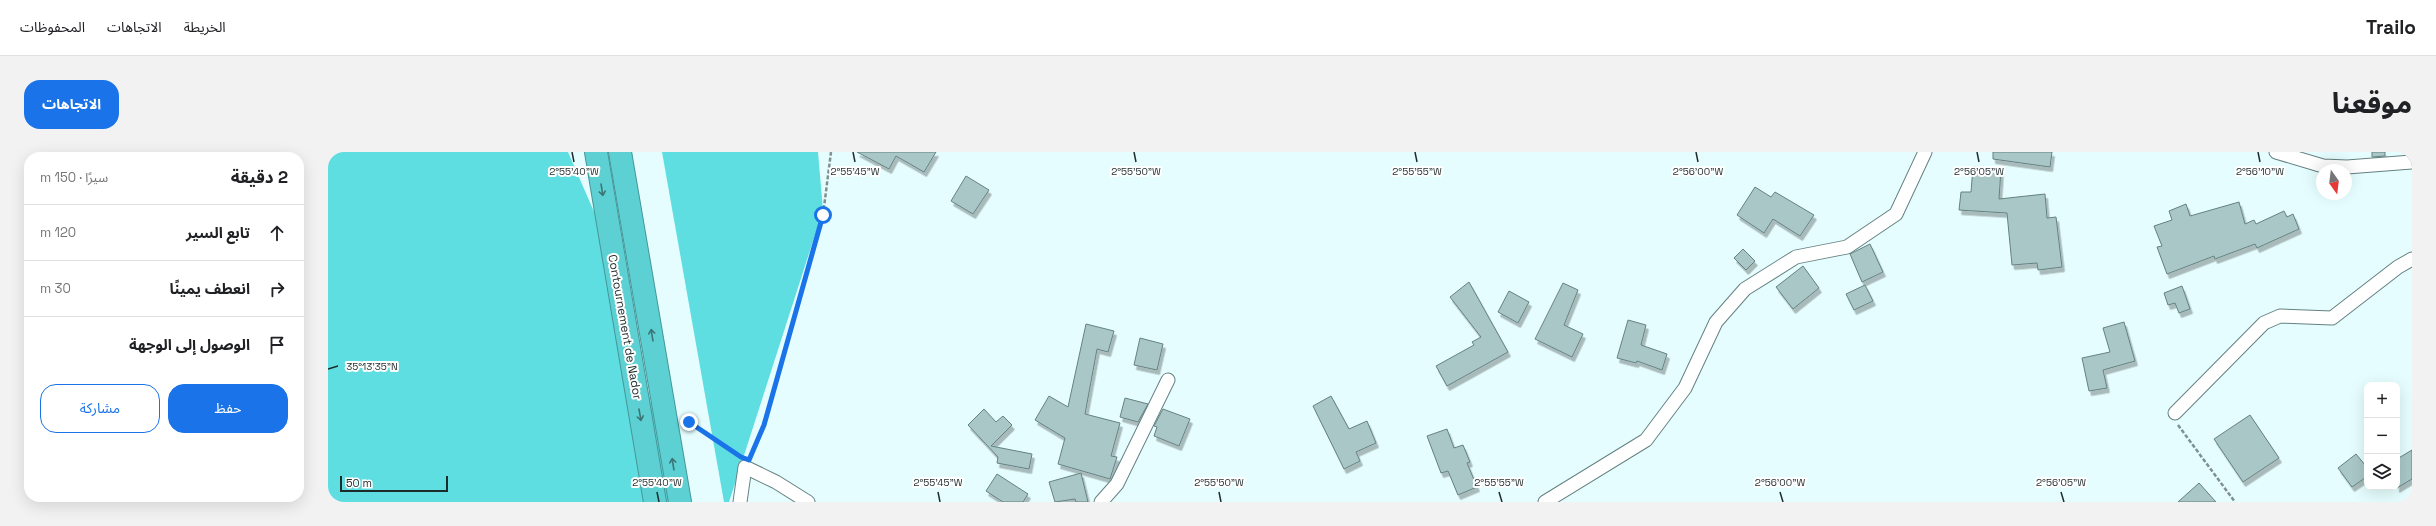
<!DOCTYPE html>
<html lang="ar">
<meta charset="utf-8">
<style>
body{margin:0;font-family:"Space Grotesk","Noto Sans Arabic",sans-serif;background:#f2f2f2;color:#202124;direction:rtl}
.controls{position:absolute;right:12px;bottom:12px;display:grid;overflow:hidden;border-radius:8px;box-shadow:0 4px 16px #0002}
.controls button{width:36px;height:36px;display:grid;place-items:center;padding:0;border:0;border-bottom:1px solid #e0e0e0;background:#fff;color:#202124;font:20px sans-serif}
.compass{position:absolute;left:1988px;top:12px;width:36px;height:36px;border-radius:50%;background:#fff;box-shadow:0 4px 16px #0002;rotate:166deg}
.scale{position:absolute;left:12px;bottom:10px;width:108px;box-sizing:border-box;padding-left:4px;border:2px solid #1f2a2b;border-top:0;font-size:11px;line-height:14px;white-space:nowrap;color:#1f2a2b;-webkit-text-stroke:3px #fff;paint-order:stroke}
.stop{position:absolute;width:12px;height:12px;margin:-9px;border:3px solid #1a73e8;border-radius:50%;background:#fff}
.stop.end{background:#1a73e8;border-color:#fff;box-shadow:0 1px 4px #0008}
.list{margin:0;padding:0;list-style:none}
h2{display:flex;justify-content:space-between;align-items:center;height:52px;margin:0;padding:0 16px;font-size:17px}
h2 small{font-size:13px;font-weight:400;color:#757577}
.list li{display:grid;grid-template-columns:26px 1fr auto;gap:12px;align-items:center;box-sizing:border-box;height:56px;padding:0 16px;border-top:1px solid #e0e0e0}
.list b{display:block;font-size:15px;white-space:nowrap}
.list em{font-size:13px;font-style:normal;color:#757577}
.actions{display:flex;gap:8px;padding:12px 16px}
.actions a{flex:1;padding:9px 0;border:1px solid #1a73e8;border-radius:16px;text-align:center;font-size:14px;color:#1a73e8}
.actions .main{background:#1a73e8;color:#fff}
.icon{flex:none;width:22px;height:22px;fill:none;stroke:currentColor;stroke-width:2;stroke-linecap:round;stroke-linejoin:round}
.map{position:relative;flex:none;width:2084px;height:350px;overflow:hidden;direction:ltr;border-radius:16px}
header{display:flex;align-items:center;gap:24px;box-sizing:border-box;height:56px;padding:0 20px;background:#fff;border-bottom:1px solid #e0e0e0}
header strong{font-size:19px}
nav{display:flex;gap:22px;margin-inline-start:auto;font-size:14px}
.intro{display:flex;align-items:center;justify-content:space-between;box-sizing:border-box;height:96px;padding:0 24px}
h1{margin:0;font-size:28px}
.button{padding:10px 18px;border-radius:16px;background:#1a73e8;color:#fff;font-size:14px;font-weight:700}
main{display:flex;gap:24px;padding:0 24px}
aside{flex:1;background:#fff;border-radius:16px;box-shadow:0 4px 16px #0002}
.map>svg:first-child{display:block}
.green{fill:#5fdee2}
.building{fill:#a9c7c7;stroke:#658182;filter:url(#shadow)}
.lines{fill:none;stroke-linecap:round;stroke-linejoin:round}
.street-casing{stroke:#658182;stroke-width:15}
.highway-casing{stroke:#479698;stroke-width:24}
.path{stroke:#7f9091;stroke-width:2.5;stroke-dasharray:4 2;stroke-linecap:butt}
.street{stroke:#fff;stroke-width:13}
.highway{stroke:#5dd0d3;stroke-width:22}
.oneway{stroke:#3b7577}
.route{stroke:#1a73e8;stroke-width:5}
.ticks{fill:none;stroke:#1f2a2b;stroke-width:1.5}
.labels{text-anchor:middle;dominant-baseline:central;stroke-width:4;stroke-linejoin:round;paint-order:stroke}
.street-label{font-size:12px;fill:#1f2a2b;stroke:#fff}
.ticks-label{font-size:10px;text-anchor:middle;fill:#1f2a2b;stroke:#fff;stroke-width:4;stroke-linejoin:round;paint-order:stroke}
</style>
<header>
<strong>Trailo</strong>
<nav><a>الخريطة</a><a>الاتجاهات</a><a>المحفوظات</a></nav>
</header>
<div class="intro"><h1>موقعنا</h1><a class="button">الاتجاهات</a></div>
<main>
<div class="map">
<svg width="2084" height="350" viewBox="0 0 2084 350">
<defs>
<filter id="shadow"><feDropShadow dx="2.5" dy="4.5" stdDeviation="0" flood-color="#0004"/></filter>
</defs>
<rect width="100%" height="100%" fill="#e5fdfe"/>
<g class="green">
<path d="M0 0H240L291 117 326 264 349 350H6L0 340Z"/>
<path d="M334 0H490L495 58 401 350H396Z"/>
</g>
<g class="building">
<path d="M529 0H608L596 20 568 4 561 17Z"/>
<path d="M1665 0H1724L1722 15 1665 7Z"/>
<path d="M2044 0H2057V4L2044 5Z"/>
<path d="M1645 15 1673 17 1671 47 1717 42 1719 66 1728 65 1734 115 1710 118 1709 111 1684 113 1679 61 1631 58 1633 40H1643Z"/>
<path d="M638 24 661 38 645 62 623 49Z"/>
<path d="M1427 35 1443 45 1447 40 1486 63 1472 84 1445 67 1436 81 1409 63Z"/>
<path d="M1911 50 1917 72 1926 68 1928 72 1956 59 1959 65 1965 62 1971 77 1929 96 1927 92 1887 107 1886 104 1839 122 1829 95 1834 94 1826 74 1844 68 1841 59 1858 52 1862 64Z"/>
<path d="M1542 92 1555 120 1534 130 1522 102Z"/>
<path d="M1415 97 1427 109 1418 118 1406 106Z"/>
<path d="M1475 114 1491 136 1465 157 1448 135Z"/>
<path d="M1141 130 1180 200 1119 234 1108 214 1146 193 1144 190 1153 185 1122 145Z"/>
<path d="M1235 131 1250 138 1236 173 1255 182 1244 205 1207 187Z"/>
<path d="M1537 133 1545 149 1526 158 1518 142Z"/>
<path d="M1854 134 1862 157 1851 161 1847 151 1840 153 1836 141Z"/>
<path d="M1181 139 1201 150 1190 171 1170 160Z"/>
<path d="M1300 168 1318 173 1313 193 1339 202 1334 218 1309 209 1308 211 1289 206Z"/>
<path d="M1796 170 1807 209 1775 218 1779 236 1761 239 1754 206 1782 200 1775 176Z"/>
<path d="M758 172 786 179 780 200 769 197 757 262 792 271 783 304 789 305 782 327 730 312 737 286 707 268 721 244 740 255Z"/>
<path d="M812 186 835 192 829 218 806 213Z"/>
<path d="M1003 244 1021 277 1039 269 1048 291 1028 300 1032 309 1016 317 985 254Z"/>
<path d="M797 246 820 252 810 270 792 265Z"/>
<path d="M656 257 668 270 675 264 684 273 663 294 704 302 701 317 669 311 670 305 640 273Z"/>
<path d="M835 257 862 267 851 294 826 284 829 275 826 274Z"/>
<path d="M1922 263 1951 306 1915 330 1886 287Z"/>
<path d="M1119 277 1126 296 1135 293 1142 310 1139 311 1149 335 1130 343 1120 319 1113 321 1099 284Z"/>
<path d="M2084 298V327L2069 336V307Z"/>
<path d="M2028 302 2037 313V326L2024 335 2010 316Z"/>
<path d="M753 321 760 350H748L747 347 727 350 721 330Z"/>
<path d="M669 322 700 342 695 350H675L658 339Z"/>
<path d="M1871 331 1888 350H1850Z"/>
</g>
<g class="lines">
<g class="street-casing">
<g id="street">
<path d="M1948 0 1995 14 2019 15 2084 10"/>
<path d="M1847 261 1936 171 1952 164 2004 166 2070 115 2084 107"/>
<path d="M412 350 417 315 448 330 480 350"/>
<path d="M773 350 789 332 840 228"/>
<path d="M1217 350 1318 288 1357 236 1388 170 1417 137 1468 105 1519 95 1568 62 1597 0"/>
</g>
</g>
<g class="highway-casing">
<g id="highway">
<path d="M268 0 327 350"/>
<path d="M292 0 352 350"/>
</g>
</g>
<g class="path">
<path d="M355 269H361L411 303"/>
<path d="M1850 273 1907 350"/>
<path d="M422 304 436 273 495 63 503 0"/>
</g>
<use href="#street" class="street"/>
<use href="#highway" class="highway"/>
</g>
<defs><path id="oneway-shaft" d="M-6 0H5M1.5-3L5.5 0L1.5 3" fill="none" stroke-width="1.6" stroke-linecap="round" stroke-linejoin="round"/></defs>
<g class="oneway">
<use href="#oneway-shaft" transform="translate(274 38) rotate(81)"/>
<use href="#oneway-shaft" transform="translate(324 183) rotate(-99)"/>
<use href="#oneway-shaft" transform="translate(312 263) rotate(80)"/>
<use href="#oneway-shaft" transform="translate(345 312) rotate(-99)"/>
</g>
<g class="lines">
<path class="route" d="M361 270 413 305 421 308 436 273 495 63"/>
</g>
<path class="ticks" d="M244 0 246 10M525 0 527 10M806 0 808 10M1087 0 1089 10M1368 0 1370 10M1649 0 1651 10M1930 0 1932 10M0 217 10 214M329 340 331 350M610 340 612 350M891 340 893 350M1171 340 1174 350M1452 340 1455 350M1733 340 1736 350"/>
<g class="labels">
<g class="street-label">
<text transform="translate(297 175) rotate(80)">Contournement de Nador</text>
</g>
</g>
<g class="ticks-label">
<text x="246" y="23">2°55'40"W</text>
<text x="1089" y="23">2°55'55"W</text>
<text x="1932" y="23">2°56'10"W</text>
<text x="527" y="23">2°55'45"W</text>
<text x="808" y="23">2°55'50"W</text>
<text x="1370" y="23">2°56'00"W</text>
<text x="1651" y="23">2°56'05"W</text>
<text x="44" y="218">35°13'35"N</text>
<text x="329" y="334">2°55'40"W</text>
<text x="610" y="334">2°55'45"W</text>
<text x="891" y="334">2°55'50"W</text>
<text x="1171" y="334">2°55'55"W</text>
<text x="1452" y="334">2°56'00"W</text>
<text x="1733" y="334">2°56'05"W</text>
</g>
</svg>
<div class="controls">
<button>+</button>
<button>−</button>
<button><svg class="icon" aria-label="layers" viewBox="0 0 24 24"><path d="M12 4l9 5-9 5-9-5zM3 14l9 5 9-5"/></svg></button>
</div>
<svg class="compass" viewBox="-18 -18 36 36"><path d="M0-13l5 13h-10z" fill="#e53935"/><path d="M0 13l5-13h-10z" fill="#757577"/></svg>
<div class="scale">50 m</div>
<div class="stop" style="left:495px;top:63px"></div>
<div class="stop end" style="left:361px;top:270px"></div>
</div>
<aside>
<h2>2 دقيقة<small>سيرًا · 150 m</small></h2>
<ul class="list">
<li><svg class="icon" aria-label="ahead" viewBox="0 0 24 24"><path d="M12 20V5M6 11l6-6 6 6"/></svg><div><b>تابع السير</b></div><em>120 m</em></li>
<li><svg class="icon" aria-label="right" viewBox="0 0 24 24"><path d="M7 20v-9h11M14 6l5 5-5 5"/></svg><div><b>انعطف يمينًا</b></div><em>30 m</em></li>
<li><svg class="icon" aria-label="arrive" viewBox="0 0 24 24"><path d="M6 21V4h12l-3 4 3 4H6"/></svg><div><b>الوصول إلى الوجهة</b></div></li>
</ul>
<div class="actions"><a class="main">حفظ</a><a>مشاركة</a></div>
</aside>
</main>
